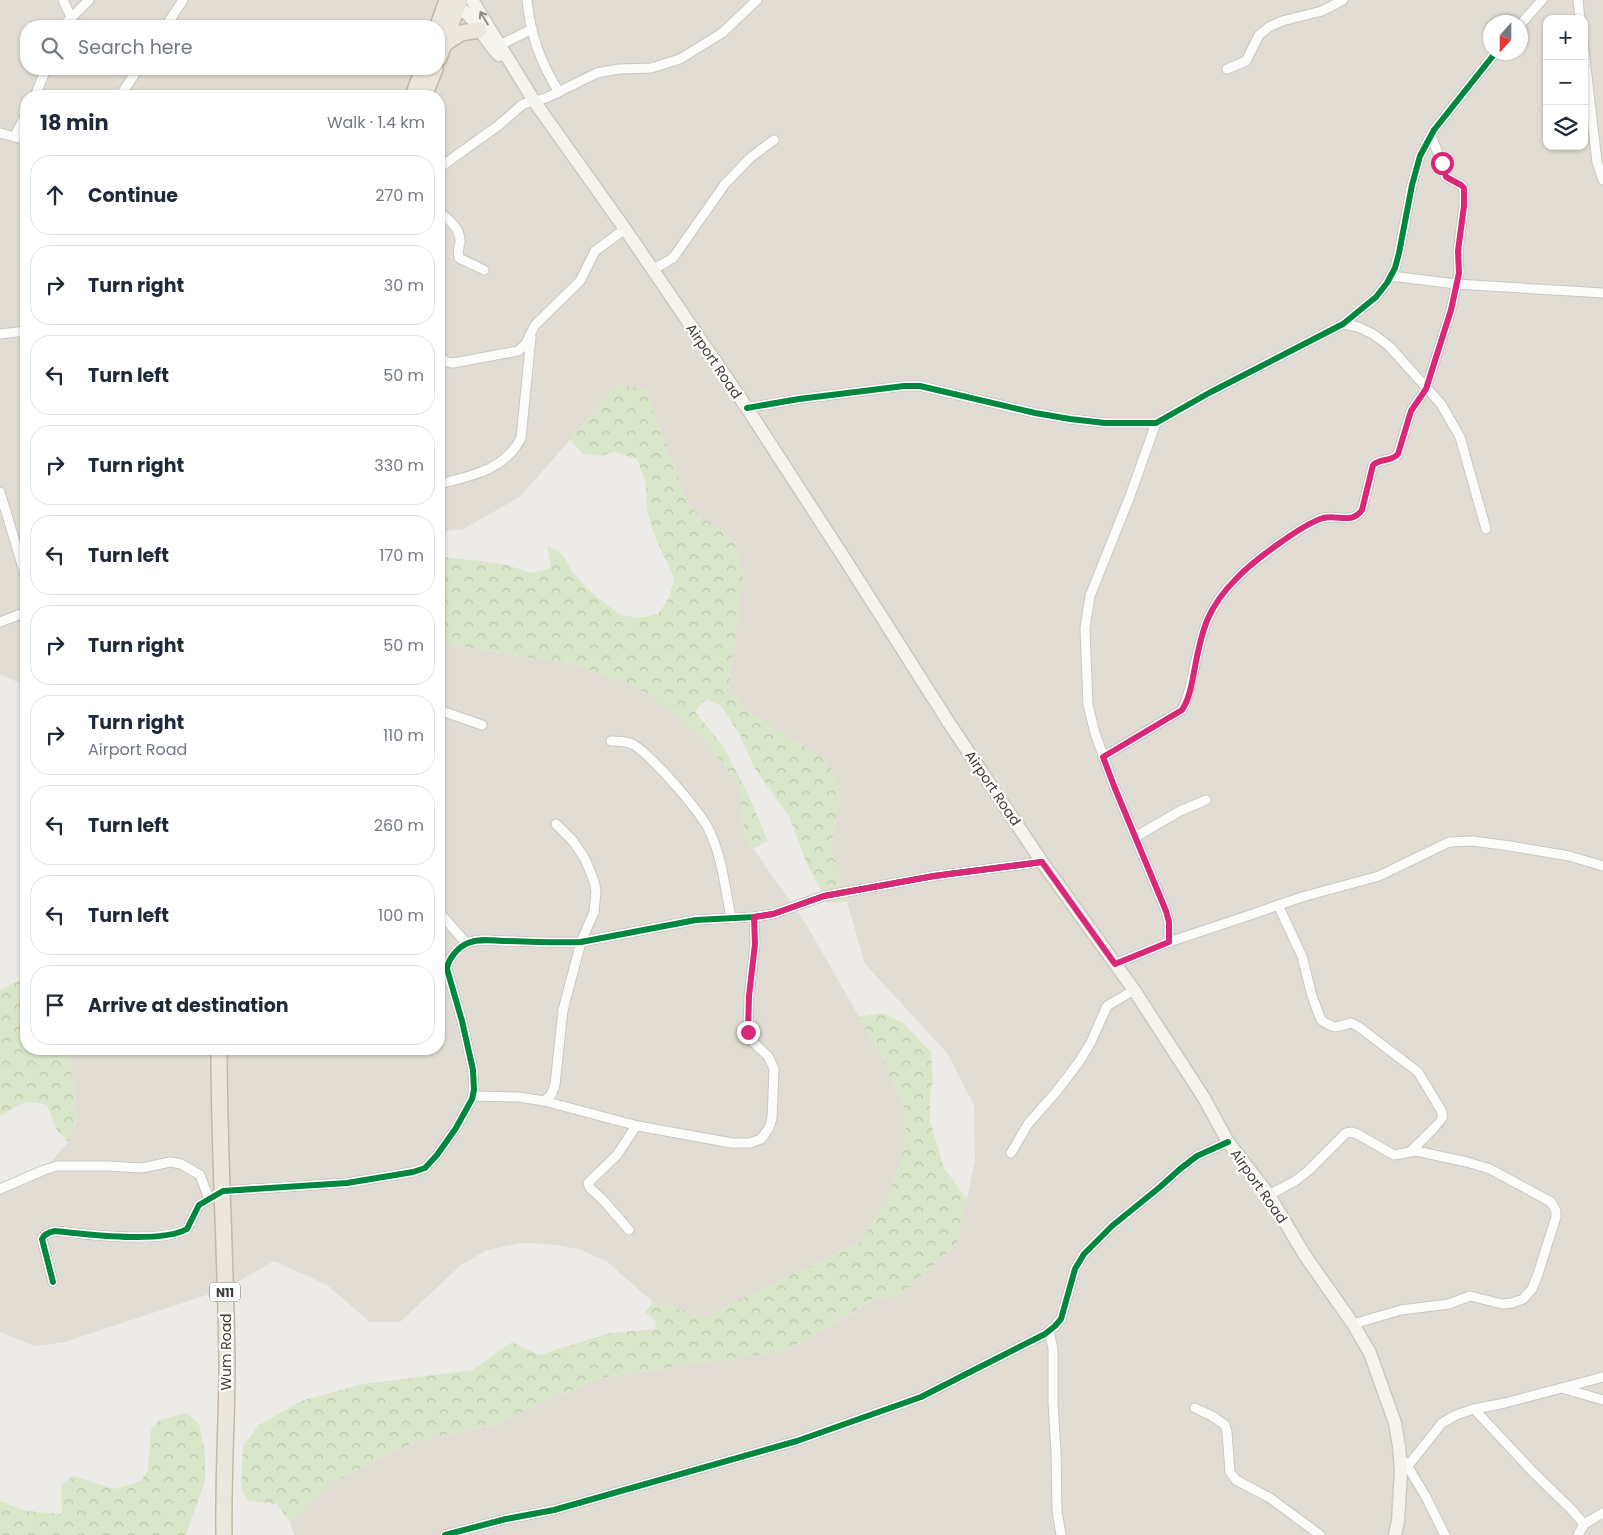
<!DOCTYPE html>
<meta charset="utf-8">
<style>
body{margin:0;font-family:Poppins,sans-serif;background:#f6f6f7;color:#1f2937}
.controls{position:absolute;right:15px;top:15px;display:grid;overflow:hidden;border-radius:10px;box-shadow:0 1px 4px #0004}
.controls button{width:45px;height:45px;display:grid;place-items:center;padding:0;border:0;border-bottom:1px solid #e0e1e3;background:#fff;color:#1f2937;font:25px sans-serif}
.compass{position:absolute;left:1483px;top:15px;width:45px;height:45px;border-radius:50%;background:#fff;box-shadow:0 1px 4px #0004;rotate:201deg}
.stop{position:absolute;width:15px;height:15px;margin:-11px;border:4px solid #db2777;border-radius:50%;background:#fff}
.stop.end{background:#db2777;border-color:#fff;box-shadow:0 1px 5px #0008}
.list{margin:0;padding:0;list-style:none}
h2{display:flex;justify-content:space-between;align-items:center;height:65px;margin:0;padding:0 20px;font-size:21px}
h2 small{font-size:16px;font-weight:400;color:#747a83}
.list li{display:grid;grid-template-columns:32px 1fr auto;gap:15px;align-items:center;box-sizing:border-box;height:80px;margin:0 10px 10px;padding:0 10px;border:1px solid #e0e1e3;border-radius:20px}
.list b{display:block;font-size:19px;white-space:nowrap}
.list p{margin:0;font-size:16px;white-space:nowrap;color:#747a83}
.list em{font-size:16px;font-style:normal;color:#747a83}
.icon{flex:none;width:28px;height:28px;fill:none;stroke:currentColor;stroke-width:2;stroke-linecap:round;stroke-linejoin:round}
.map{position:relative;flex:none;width:1603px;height:1535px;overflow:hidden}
.search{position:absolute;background:#fff;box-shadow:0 1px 4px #0004;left:20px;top:20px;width:425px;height:55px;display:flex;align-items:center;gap:12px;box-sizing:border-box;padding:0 18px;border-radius:20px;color:#747a83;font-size:19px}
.panel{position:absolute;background:#fff;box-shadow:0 1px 4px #0004;left:20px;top:90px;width:425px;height:965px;border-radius:20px}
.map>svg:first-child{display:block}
.residential{fill:#e1ddd4;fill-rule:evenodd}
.forest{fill:url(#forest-crowns)}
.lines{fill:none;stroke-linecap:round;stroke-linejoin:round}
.minor-casing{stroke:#c9c7c3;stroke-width:11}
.secondary-casing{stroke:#cbc8be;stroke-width:15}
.trunk-casing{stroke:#c2b8a4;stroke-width:18}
.minor{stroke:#fcfcfb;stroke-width:9}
.secondary{stroke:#f4f3ed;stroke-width:12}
.trunk{stroke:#ece7de;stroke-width:15}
.cycleway-casing{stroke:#fff;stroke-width:9}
.cycleway{stroke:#00873e;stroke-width:6}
.oneway{stroke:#928e87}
.route{stroke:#db2777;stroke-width:6}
.labels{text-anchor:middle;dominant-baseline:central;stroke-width:4.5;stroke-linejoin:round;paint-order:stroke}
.shield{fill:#fff;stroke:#7a7671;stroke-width:1}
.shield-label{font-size:12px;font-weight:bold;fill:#413c34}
.street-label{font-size:14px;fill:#413c34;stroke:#fff}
</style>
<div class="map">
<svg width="1603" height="1535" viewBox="0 0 1603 1535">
<defs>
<pattern id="forest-crowns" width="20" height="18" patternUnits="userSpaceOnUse" patternTransform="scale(1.25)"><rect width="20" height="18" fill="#dae6c9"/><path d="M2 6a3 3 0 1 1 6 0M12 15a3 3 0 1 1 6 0" fill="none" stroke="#bcc6ad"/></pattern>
</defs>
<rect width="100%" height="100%" fill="#edebe7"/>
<g class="residential">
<path d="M0 0H1603V1535H294L290 1522 335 1482 390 1453 418 1441 497 1424 599 1378 771 1353 797 1345 873 1300 899 1296 957 1243 975 1161 974 1105 947 1053 865 964 831 847 841 789 826 760 746 711 729 687 743 574 734 542 688 505 645 388 617 386 520 497 463 529 439 532V96H26V686L0 674ZM1547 19H1584V146H1547ZM1490 22H1520V52H1490ZM26 26H439V69H26Z"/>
<path d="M439 643 575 665 631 685 658 701 705 741 738 784 745 837 806 924 880 1053 905 1109 906 1138 900 1165 890 1191 875 1220 858 1243 705 1316 653 1302 606 1261 579 1249 549 1244 521 1243 487 1250 461 1265 400 1322H370L327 1285 274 1261 225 1289 65 1342 35 1346 0 1332V1189L44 1170 68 1142 78 1116 69 1056 61 1049H439Z"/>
</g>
<g class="forest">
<path d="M617 386 645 388 688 505 734 542 743 574 729 687 746 711 826 760 841 789 831 847 847 902 828 903 807 864 789 816 755 769 740 735 721 706 714 702 707 700 702 703 695 712 723 746 747 792 768 841 753 849 745 837 738 784 705 741 658 701 631 685 575 665 439 643V558L445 557 504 564 531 573 551 568 547 545 562 554 573 573 591 592 620 615 639 618 658 614 669 598 674 578 653 532 647 508 646 483 637 459 614 452 600 456 583 454 570 440Z"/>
<path d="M26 977V1049H61L69 1056 78 1116 68 1142 57 1130 47 1105C25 1098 19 1105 0 1116V990Z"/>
<path d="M883 1013 903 1023 931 1052 933 1077 930 1098V1121L944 1168 967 1199 957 1243 899 1296 872 1300 797 1345 771 1353 599 1378 497 1424 418 1441 390 1453 335 1482 290 1522 277 1504 249 1501 241 1489 243 1446 259 1425 301 1401 363 1384 473 1370 512 1342 539 1355 610 1333 655 1329 656 1322 645 1312 653 1302 705 1316 858 1243 875 1220 890 1191 900 1165 906 1138 905 1109 880 1053 859 1017Z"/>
<path d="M187 1413 199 1424 205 1452V1481L186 1535H0V1501L26 1511 62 1514 61 1485 73 1476 114 1489 141 1481 148 1470 151 1430 159 1420Z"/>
</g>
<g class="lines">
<g class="minor-casing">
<g id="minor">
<path d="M63 0 71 17"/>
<path d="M527 0C530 33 541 64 559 92"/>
<path d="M1578 0 1580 19"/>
<path d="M1520 25 1542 0"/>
<path d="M63 26 89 0"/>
<path d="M166 26 183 0"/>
<path d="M500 45 532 29"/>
<path d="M1584 50 1597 162 1603 180"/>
<path d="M1227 69 1246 61 1259 35 1269 27 1282 21 1322 11 1343 0"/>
<path d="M35 96 46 69"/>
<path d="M120 96 138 69"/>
<path d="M0 133 26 140"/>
<path d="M15 136 26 114"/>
<path d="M439 168 499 125 523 104 546 98 597 73 619 69 651 68 680 59 722 33 757 0"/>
<path d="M439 212C448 219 461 228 460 242 459 248 457 252 459 258L484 270"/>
<path d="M652 270 673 258 725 184 751 157 774 140"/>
<path d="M1391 276 1456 284 1603 293"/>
<path d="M1343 324 1358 327 1373 334 1389 346 1441 404 1460 437 1486 529"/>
<path d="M0 334 26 331"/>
<path d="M439 356 447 362 453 363 518 351 525 345 535 325 580 281 595 251 625 229"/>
<path d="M747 408 799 399 904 386H920L1035 413 1070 419 1105 423H1156L1209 393 1343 324 1376 297 1387 283 1395 268 1399 253 1412 185 1420 156 1434 130 1496 52"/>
<path d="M1156 423 1130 496 1090 596 1085 628 1088 705 1095 733 1114 786 1166 911 1169 923V942"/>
<path d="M439 484C471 476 505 470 521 438L531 337"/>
<path d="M0 492 26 578"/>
<path d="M0 622 26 612"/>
<path d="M439 710 482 725"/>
<path d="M611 741C619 741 627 741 634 745 653 757 697 808 708 828 722 855 725 888 731 917"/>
<path d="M1103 757 1182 710C1188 699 1190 687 1193 674 1202 634 1205 610 1236 579 1252 562 1302 525 1323 518 1338 514 1351 525 1362 510L1373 465C1380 458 1392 462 1398 454L1411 411 1426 389 1451 310 1459 273 1458 251 1464 206V189L1461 185 1446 177 1442 163 1431 136"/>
<path d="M1135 837 1180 811 1206 800"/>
<path d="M1278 905 1302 956 1312 996 1321 1020C1336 1030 1336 1027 1351 1023L1359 1027 1418 1072 1441 1110C1442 1113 1443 1115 1442 1118 1442 1121 1416 1146 1411 1151"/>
<path d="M439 912 466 943"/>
<path d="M1115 964 1169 942 1250 915 1302 897 1379 876 1449 842 1473 841 1510 846 1569 856 1603 866"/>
<path d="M473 1096 519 1097 544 1101 638 1126 732 1143H750L761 1139 769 1128 772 1118 774 1069 768 1056 754 1043 748 1031 749 996 755 944 754 917"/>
<path d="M544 1101 551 1095 555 1085 563 1010 581 942 594 912 596 891 594 881 585 859 573 841 556 824"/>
<path d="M1011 1153 1028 1124 1056 1092 1079 1062 1091 1042 1107 1006 1134 990"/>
<path d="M0 1189 44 1170 57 1166H108L142 1168 170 1162 181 1164 200 1175 209 1199"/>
<path d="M1269 1195 1295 1181 1308 1171 1346 1133 1352 1132 1359 1135 1394 1155 1416 1151 1467 1162 1490 1169 1551 1202 1556 1211V1217L1538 1274 1532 1289 1523 1299 1512 1303 1502 1304 1470 1296 1449 1304 1401 1310 1353 1324"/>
<path d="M629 1230 604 1201 590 1188 588 1183 617 1155 636 1126"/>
<path d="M53 1282 42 1239C44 1234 50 1232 55 1231 86 1234 160 1244 187 1229L199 1205 223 1191 347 1183 413 1172 425 1168 437 1155 456 1128 472 1099 474 1090 473 1070 462 1021 447 969C448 959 458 947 468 943 479 938 494 941 506 941 531 942 556 943 581 942L696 920 754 917 773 914 824 896 934 876 1042 862"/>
<path d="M1049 1331 1053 1349V1402L1056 1451 1057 1511 1061 1535"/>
<path d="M1565 1389 1603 1400"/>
<path d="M1195 1408 1212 1416 1225 1425 1227 1432 1230 1472 1236 1480 1270 1498 1320 1535"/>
<path d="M1474 1409 1533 1472 1571 1509 1584 1524"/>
<path d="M1405 1462 1426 1497 1445 1535"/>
<path d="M1407 1467 1442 1423 1456 1415 1474 1409 1505 1403 1603 1377"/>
<path d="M445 1535 506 1519 554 1510 797 1441 921 1397 1045 1334 1055 1326 1061 1319 1075 1269 1084 1254 1112 1226 1160 1187 1180 1169 1197 1156 1228 1142"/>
<path d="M1578 1535 1584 1524 1603 1513"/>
</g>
</g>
<g class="secondary-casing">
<g id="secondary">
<path d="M472 0 534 101 625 229 747 408 850 567 949 723 1042 862 1134 990 1204 1098 1228 1142 1269 1195 1304 1254 1353 1324 1370 1353 1395 1423 1399 1446 1401 1471 1398 1521 1395 1535"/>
<path d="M451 2C473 12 483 39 499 55"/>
</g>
</g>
<g class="trunk-casing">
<g id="trunk">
<path d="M438 26 447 0"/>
<path d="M444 44 461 33 479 30"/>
<path d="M439 58 460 0"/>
<path d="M413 96 423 69"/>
<path d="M424 96 435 69"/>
<path d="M219 1049C219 1154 226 1259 227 1364 227 1421 223 1478 224 1535"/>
</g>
</g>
<use href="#minor" class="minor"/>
<use href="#secondary" class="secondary"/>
<use href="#trunk" class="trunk"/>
<g class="cycleway-casing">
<g id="cycleway">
<path d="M747 408 799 399 904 386H920L1035 413 1070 419 1105 423H1156L1209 393 1343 324 1376 297 1387 283 1395 268 1399 253 1412 185 1420 156 1434 130 1496 52"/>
<path d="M53 1282 42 1239C44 1234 50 1232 55 1231 86 1234 160 1244 187 1229L199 1205 223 1191 347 1183 413 1172 425 1168 437 1155 456 1128 472 1099 474 1090 473 1070 462 1021 447 969C448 959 458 947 468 943 479 938 494 941 506 941 531 942 556 943 581 942L696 920 754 917 773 914 824 896 934 876 1042 862"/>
<path d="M445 1535 506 1519 554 1510 797 1441 921 1397 1045 1334 1055 1326 1061 1319 1075 1269 1084 1254 1112 1226 1160 1187 1180 1169 1197 1156 1228 1142"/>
</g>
</g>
<use href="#cycleway" class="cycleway"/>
</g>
<defs><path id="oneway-shaft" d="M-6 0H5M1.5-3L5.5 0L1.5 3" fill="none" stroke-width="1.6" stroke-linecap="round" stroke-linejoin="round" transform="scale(1.25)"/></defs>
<use class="oneway" href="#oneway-shaft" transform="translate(484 18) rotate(-121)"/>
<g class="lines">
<path class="route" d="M748 1032 749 996 755 944 754 917 773 914 824 896 934 876 1042 862 1115 964 1169 942V922L1166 911 1114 786 1103 757 1182 710C1190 698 1192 682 1195 667 1202 629 1208 607 1236 579 1252 562 1301 525 1323 518 1338 514 1351 525 1362 510L1373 465C1380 458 1392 462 1398 454L1411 411 1426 389 1451 310 1459 273 1458 251 1464 206V188L1461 185 1446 177 1442 163"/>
</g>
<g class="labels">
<rect class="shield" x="210" y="1282.5" width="30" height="19" rx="4"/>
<g class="shield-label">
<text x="225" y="1292">N11</text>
</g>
<g class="street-label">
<text transform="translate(714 361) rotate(56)">Airport Road</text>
<text transform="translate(993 788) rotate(56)">Airport Road</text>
<text transform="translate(1259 1186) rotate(55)">Airport Road</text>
<text transform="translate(226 1352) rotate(-90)">Wum Road</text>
</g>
</g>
</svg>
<div class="controls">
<button>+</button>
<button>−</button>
<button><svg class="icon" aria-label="layers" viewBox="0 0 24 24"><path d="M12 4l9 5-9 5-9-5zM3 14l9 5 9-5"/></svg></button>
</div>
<svg class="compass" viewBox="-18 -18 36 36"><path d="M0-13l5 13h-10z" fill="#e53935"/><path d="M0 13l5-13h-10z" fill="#747a83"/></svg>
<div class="stop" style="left:1442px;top:163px"></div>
<div class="stop end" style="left:748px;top:1032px"></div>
<div class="search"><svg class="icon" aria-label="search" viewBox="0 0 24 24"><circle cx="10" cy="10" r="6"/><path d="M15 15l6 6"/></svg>Search here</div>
<section class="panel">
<h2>18 min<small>Walk · 1.4 km</small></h2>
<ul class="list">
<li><svg class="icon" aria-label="ahead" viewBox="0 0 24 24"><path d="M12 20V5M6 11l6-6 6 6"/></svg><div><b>Continue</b></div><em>270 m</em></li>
<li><svg class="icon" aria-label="right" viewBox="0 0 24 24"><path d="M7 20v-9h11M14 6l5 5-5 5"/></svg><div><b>Turn right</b></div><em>30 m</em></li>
<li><svg class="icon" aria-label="left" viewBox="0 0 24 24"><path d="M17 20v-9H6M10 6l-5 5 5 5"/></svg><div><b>Turn left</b></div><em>50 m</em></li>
<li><svg class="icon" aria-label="right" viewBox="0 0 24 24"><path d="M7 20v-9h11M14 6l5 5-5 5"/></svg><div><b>Turn right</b></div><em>330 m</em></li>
<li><svg class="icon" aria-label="left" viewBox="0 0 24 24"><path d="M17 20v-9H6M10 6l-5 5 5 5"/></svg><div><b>Turn left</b></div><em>170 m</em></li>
<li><svg class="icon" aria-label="right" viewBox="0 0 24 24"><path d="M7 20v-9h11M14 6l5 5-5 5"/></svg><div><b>Turn right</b></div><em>50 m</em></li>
<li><svg class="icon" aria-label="right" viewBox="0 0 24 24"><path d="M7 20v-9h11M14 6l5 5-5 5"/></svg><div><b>Turn right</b><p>Airport Road</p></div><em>110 m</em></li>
<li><svg class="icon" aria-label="left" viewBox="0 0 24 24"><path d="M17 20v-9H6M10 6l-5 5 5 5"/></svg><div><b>Turn left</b></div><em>260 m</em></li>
<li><svg class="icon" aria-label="left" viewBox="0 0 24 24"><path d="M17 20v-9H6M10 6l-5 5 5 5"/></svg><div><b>Turn left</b></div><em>100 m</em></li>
<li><svg class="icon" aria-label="arrive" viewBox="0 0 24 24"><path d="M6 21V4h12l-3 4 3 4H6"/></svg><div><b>Arrive at destination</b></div></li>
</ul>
</section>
</div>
